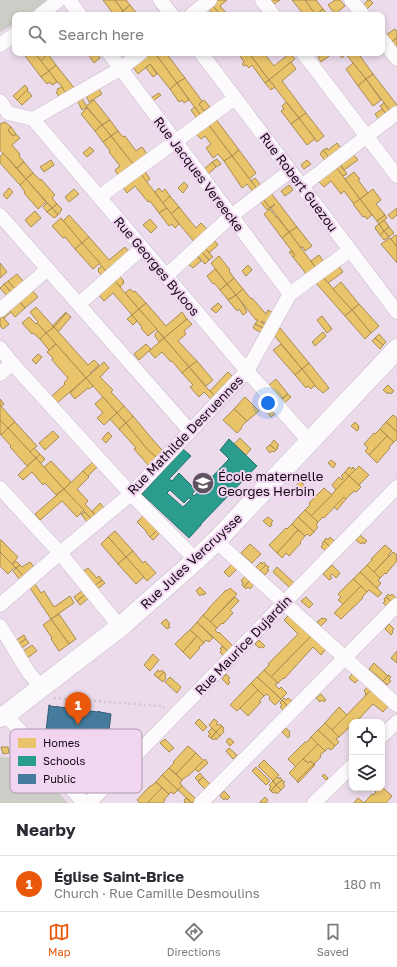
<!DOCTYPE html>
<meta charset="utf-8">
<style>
body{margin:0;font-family:"Golos Text",sans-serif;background:#f2f2f3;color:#2b2b33}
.controls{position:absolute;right:12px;bottom:12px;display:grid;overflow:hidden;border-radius:8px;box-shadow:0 2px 6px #0003}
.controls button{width:36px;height:36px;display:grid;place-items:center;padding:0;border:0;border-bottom:1px solid #e1e1e2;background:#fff;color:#2b2b33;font:20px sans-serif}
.you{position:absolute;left:268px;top:403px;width:14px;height:14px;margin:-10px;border:3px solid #fff;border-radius:50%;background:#1a73e8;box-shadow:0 0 0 6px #1a73e833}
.badge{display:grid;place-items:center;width:26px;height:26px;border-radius:50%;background:#ea580c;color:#fff;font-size:13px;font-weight:700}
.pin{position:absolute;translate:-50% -33px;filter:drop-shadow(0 1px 2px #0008)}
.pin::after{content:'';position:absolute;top:21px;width:14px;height:12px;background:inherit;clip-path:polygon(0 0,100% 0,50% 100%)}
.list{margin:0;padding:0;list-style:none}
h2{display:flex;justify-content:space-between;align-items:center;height:52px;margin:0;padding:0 16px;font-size:17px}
h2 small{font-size:13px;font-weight:400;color:#7c7c81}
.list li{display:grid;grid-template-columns:26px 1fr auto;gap:12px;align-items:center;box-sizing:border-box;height:56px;padding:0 16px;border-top:1px solid #e1e1e2}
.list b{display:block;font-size:15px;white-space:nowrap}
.list p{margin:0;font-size:13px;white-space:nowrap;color:#7c7c81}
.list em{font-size:13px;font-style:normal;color:#7c7c81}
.icon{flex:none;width:22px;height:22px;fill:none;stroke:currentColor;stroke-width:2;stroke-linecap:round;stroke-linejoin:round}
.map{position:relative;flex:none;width:397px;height:803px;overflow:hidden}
.search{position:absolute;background:#fff;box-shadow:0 2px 6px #0003;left:12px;right:12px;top:12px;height:44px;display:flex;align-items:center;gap:10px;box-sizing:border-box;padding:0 14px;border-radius:8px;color:#7c7c81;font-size:15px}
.sheet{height:108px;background:#fff}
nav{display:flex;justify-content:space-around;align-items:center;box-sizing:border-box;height:56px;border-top:1px solid #e1e1e2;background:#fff;font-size:11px;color:#7c7c81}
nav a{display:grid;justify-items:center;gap:2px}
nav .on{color:#ea580c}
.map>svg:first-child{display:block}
.green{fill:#cdcdc7}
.homes{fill:#e9c46a;stroke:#a98c50}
.schools{fill:#2a9d8f;stroke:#23716a;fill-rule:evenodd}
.public{fill:#457b9d;stroke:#365974}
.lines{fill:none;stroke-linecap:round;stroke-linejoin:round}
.street-casing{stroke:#c7bbc7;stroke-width:15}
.secondary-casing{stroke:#c7bbc7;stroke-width:21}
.path{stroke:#cdc8cd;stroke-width:2.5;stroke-dasharray:2 3;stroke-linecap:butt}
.street{stroke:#fcfafc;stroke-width:14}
.secondary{stroke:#fcfafc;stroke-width:20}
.labels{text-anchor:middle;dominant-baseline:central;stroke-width:4;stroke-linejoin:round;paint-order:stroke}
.street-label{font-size:13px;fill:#130a14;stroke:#f1d5f1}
.poi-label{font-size:13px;fill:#130a14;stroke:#f1d5f1;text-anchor:start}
.key{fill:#f1d5f1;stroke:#ae98af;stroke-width:1}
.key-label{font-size:11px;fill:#130a14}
</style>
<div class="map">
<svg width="397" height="803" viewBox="0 0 397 803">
<rect width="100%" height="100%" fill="#ebdbeb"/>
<g class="green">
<path d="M0 0H51L27 15H15V23L0 32Z"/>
<path d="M0 757 26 759 68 803H0Z"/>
</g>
<g class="homes">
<path d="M103 0H115L123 11 117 15H114Z"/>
<path d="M115 0H126L130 5 123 11Z"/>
<path d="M218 0H227L220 6 228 15H220L212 5Z"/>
<path d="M271 0H280L274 4Z"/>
<path d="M292 0H305L316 15H304Z"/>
<path d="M305 0H316L323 9 316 15Z"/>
<path d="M335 0H340L345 6 335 14 328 5Z"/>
<path d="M368 0H370L373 3 367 9 363 5Z"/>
<path d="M130 5 138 15H126L123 11Z"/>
<path d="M212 5 219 13 216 15H214L208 8Z"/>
<path d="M323 9 328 15H316Z"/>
<path d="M123 11 126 15H117Z"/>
<path d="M395 29 397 32V38L391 42 386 35Z"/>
<path d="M397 38V49L392 42Z"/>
<path d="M23 53H35L49 71 41 77Z"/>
<path d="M35 53H47L48 54 41 61Z"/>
<path d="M87 53H96L100 58 94 63Z"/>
<path d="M150 53H155L177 83 170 89 150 64 138 74 133 67Z"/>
<path d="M155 53H166L185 78 177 83Z"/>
<path d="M238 53H249L269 80 265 83 252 65 249 68 246 65 244 66 242 64 244 62Z"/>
<path d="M249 53H264L274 66 290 53 295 59 269 80Z"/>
<path d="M323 53H331L332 54 321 62 318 57Z"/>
<path d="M337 53H345L346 54 342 58Z"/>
<path d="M345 53H358L373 74 366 79Z"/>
<path d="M48 54 56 65 49 71 41 61Z"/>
<path d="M291 62 296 69 282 81 306 113 299 118 269 80Z"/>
<path d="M353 63 366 79 358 86 346 69Z"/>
<path d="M150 64 157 74 153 77 146 68Z"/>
<path d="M56 65 75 89 66 94 60 84 57 82 49 71Z"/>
<path d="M49 71 57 82 52 85 50 82 47 84 41 77Z"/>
<path d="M373 74 397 105V107L391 112 366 79Z"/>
<path d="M185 78 202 101 199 104 205 112 201 116 177 83Z"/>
<path d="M366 79 381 100 373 106 358 86Z"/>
<path d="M269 80 275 87 271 90 265 83Z"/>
<path d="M177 83 189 100 184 103 182 100 179 102 170 89Z"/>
<path d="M25 85 28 89 17 100 13 96Z"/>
<path d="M62 87 66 94 60 98 56 92 58 91 57 89Z"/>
<path d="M98 88 102 94 89 102 86 95Z"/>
<path d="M27 90 32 96 22 105 17 100Z"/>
<path d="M159 93 161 95 153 101 151 98Z"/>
<path d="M81 97 87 107 82 110 77 100Z"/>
<path d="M94 100 110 120 102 125 86 106Z"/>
<path d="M204 100 210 107 204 111 199 104Z"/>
<path d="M286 102 299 118 291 124 281 111 284 109 282 106Z"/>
<path d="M384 103 391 112 387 115 380 106Z"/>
<path d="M195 107 201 116 197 119 191 110Z"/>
<path d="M87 108 102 125 95 131 81 114Z"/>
<path d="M382 109 387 115 380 121 375 114Z"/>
<path d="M306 113 324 136 317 142 299 118Z"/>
<path d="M215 118 239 150 232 156 208 124Z"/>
<path d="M299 118 315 139 307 145 291 124Z"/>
<path d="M110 120 118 131 111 136 102 125Z"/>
<path d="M5 122 11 127 8 130 13 136 16 134 20 138 12 145 20 154 19 156 24 162 17 168 0 150V124Z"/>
<path d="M208 124 232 156 224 161 218 154 213 158 206 148 211 144 205 136 201 139 195 133Z"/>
<path d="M102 125 111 136 103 142 95 131Z"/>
<path d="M11 127 16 134 13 136 8 130Z"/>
<path d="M118 131 123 137 125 136 136 151 142 147 147 154 133 164 111 136Z"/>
<path d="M111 136 133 164 118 175 115 170 120 166 109 152 110 151 103 142Z"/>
<path d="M337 143 342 149 330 159 323 150 327 148 328 150Z"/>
<path d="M90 147 94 151 87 157 83 153Z"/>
<path d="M239 150 256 173 249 179 232 156Z"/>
<path d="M323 150 330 159 326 162 320 154Z"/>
<path d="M3 153 26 179 20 185 0 163V157Z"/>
<path d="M353 154 358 160 344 170 340 164Z"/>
<path d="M232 156 258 190 254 193 247 184 242 188 224 161Z"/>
<path d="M217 159 221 164 216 167 212 162Z"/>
<path d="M51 160 54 165 44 172 40 167Z"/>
<path d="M307 160 311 164 304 169 301 165Z"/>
<path d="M24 162 33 173 26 179 17 168Z"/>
<path d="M212 162 216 167 207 175 203 170Z"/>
<path d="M340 165 347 174 343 176 336 168Z"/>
<path d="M336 167 360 199 354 204 344 191 341 194 331 181 324 187 318 181Z"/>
<path d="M144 170 150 179 146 182 140 173Z"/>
<path d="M354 172 360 179 358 180 368 193 360 199 345 179Z"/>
<path d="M33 173 40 180 41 179 55 195 52 198 57 204 52 208 26 179Z"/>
<path d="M140 173 167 208 159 213 150 201 148 202 135 186 127 193 122 186Z"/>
<path d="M255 178 262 187 258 190 251 181Z"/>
<path d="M26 179 46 202 38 209 24 193 25 192 20 185Z"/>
<path d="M184 182 188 186 183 193 178 188Z"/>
<path d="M289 185 293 190 285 196 281 191Z"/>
<path d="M9 188 13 192 7 199 3 195Z"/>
<path d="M159 188 162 192 165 189 170 196 163 203 155 192Z"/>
<path d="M74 189 79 194 69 202 65 197Z"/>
<path d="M373 189 381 200 376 204 385 215 377 221 360 199Z"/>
<path d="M271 193 297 227 289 232 271 208 275 205 274 204 270 208 263 199Z"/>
<path d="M170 196 179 207 171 214 163 203Z"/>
<path d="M263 199 270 208 267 210 260 201Z"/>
<path d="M360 199 372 215 367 219 365 216 363 217 353 204Z"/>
<path d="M47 203 52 208 47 212 43 207Z"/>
<path d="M57 204 62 209 61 210V211L58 215 52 208Z"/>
<path d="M179 207 196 228 201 223 209 231 195 243 171 214Z"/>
<path d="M52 208 58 215 54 218 47 212Z"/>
<path d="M167 208 179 224 175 228 172 224 169 226 159 213Z"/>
<path d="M397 208V215L392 219 388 215Z"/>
<path d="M270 209 276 217H277L289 232 282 238 264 214Z"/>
<path d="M35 211 41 218 31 227 25 220Z"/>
<path d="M69 215 89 237 82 243 63 221Z"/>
<path d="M385 215 387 218 379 224 377 221Z"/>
<path d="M61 218 82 243 75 249 65 237 63 238 52 226Z"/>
<path d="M150 219 157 227 151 233 143 225Z"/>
<path d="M383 221H385L389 227 384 231 379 224Z"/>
<path d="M379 224 384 231 380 235 375 228H376L375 227Z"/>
<path d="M297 227 312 246 305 251 303 247 301 248 289 232Z"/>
<path d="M389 227 394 233 389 237 384 231Z"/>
<path d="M384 231 389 237 384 240 380 235Z"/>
<path d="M289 232 316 268 307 275 293 257 295 255 282 238Z"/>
<path d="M395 235 397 236V247L391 239Z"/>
<path d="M89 237 109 260 125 247 130 253 107 273 82 243Z"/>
<path d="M390 238 397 247V263L381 244Z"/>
<path d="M214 240 218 245 209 253 205 248Z"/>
<path d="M82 243 100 263 93 269 75 249Z"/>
<path d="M205 248 213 257 209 260 201 251Z"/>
<path d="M201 251 209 260 205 264 197 255Z"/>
<path d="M291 251 295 255 293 257 289 252Z"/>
<path d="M319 255 324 262 316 268 311 261Z"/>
<path d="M197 256 201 261 193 268 188 264Z"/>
<path d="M219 256 230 270 229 271 234 278 227 284 211 263Z"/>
<path d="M0 263 7 272 0 278Z"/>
<path d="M248 265 252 270 246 276 242 271Z"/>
<path d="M338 265 343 272 328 283 323 277Z"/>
<path d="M102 266 107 273 103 277 98 271 99 270 98 269Z"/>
<path d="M215 269 227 284 220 290 214 283 213 284 207 276Z"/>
<path d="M17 274 24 282 15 289 8 281Z"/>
<path d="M119 276 124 281 122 282 124 283 120 287 114 280Z"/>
<path d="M323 277 352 310 345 316 315 282Z"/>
<path d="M234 278 243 289 236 295 227 284Z"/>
<path d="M114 280 139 309 132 315 113 293 104 301 98 294Z"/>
<path d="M8 281 15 289 11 292 4 284Z"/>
<path d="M341 282 359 304 352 310 333 289Z"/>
<path d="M4 284 11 292 7 296 0 288Z"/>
<path d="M227 284 236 295 228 300 220 290Z"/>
<path d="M31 289 38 297 25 308 18 300Z"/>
<path d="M130 289 133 292 135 291 146 303 139 309 125 293Z"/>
<path d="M243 289 251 299 252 298 266 314 268 310 273 313 267 324 261 321V322L267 326 265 329 255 324 258 320H256L236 295Z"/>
<path d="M236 295 242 303 247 312 243 315 239 309 237 311 228 300Z"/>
<path d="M18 300 25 308 15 317 8 309Z"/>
<path d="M146 303 166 326 182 312 187 319 164 338 139 309Z"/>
<path d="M218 303 222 307 216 313 211 309Z"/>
<path d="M359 304 379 326 371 333 352 310Z"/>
<path d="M36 307 54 327 46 333 37 323 38 322 30 312Z"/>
<path d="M8 309 11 312 4 318 1 315Z"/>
<path d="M139 309 157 329 148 336 141 328 142 327 141 326 132 315Z"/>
<path d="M352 310 371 333 365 339 345 316Z"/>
<path d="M66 312V313L54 327 52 326Z"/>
<path d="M66 313 71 317 58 332 54 327Z"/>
<path d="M0 315H1L9 324 3 329 0 326Z"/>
<path d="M132 315 137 321 133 325 127 319Z"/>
<path d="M322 316 332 329 327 333 317 320Z"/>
<path d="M29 317 36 324 37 323 46 333 40 339 33 333 32 334 22 323Z"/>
<path d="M187 319 192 324 184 331 186 334 178 341 197 361 189 367 164 338Z"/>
<path d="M255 324 265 329 263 334 253 328Z"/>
<path d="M54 327 88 365 94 360 99 365 90 373 91 374 86 378 46 333Z"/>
<path d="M280 328 309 363 302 369 274 335Z"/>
<path d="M158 331 164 338 159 342 155 336V334Z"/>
<path d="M323 332 326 336 315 346 312 342Z"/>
<path d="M46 333 56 344 49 350 40 339Z"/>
<path d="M379 334 386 342 383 345 375 338Z"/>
<path d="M164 338 189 367 182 373 172 361 171 362 162 352 155 358 149 351Z"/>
<path d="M375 338 383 345 380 349 372 341Z"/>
<path d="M56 344 86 378 57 403 51 397 65 384 64 383 68 378 52 360 53 358 47 352Z"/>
<path d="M146 344 151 349 139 360 134 354Z"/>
<path d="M281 344 302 369 295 375 273 350Z"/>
<path d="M38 354 42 357 36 364 32 360Z"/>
<path d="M197 361 213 380 206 386 189 367Z"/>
<path d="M104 362 109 368 100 377 113 390 111 392 124 406 117 413 86 378Z"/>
<path d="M309 363 329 388 323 393 316 387 302 369Z"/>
<path d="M189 367 207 388 215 396 212 400 204 392 199 397 190 387 193 385 182 373Z"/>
<path d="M302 369 315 385 311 389 308 386 306 388 295 375Z"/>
<path d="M228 372 233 377 215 396 210 391Z"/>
<path d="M86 378 93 386 89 389 88 388 75 399 70 393Z"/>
<path d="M276 379 288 394 280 400 268 386Z"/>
<path d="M388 385 394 391 391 394 389 392 388 394 383 390Z"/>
<path d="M288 394 291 397 283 404 280 401Z"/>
<path d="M103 397 117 413 104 425 97 418 103 413 95 404Z"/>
<path d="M245 397 259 411 247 421 234 409Z"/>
<path d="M0 399 4 404 1 406 15 422 8 428 0 420Z"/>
<path d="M269 405 276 413 271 417 264 409Z"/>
<path d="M124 406 133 416 126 423 117 413Z"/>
<path d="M234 409 247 421 241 427 242 428 237 433 223 420Z"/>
<path d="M117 413 126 423 119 429 110 419Z"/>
<path d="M393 415 397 418V432L386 422Z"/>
<path d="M133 416 153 440 163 451 157 458 147 449 126 423Z"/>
<path d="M0 420 8 428 1 435 0 434Z"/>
<path d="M15 422 37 446 30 452 8 428Z"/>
<path d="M355 422 359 426 358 427 359 429 357 431 351 426Z"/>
<path d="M386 422 397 432V440H396L394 442 380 429Z"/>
<path d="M126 423 147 449 157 458 149 466 134 449 136 448 119 429Z"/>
<path d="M8 428 36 458 27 466 10 447 11 446 1 435Z"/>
<path d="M380 429 387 436 369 455 365 451 368 448 364 444 374 433 375 434Z"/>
<path d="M53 431 59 437 45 450 39 443Z"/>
<path d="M108 432 112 436 106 443 102 439Z"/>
<path d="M387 436 394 442 389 447 390 448 377 463 369 455Z"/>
<path d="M240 438 251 449 246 455 234 444Z"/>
<path d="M274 440 279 445 277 447 278 448 276 450 270 445Z"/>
<path d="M270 445 276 450 274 452 272 451 270 453 266 448Z"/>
<path d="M34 448 40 454 36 458 30 452Z"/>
<path d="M40 454 45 459 40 464 36 458Z"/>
<path d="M36 458 64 489 56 495 45 483 43 485 32 472 23 480 18 475Z"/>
<path d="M331 460 336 464 333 468 328 463Z"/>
<path d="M51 461 71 482 64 489 44 467Z"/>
<path d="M94 461 98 466 88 476 83 471Z"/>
<path d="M359 466 369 475 359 485 349 476Z"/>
<path d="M349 467 352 469 353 467 355 470 349 476 345 472Z"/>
<path d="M83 471 89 477 77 489 88 501 85 504 96 516 92 520 64 489Z"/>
<path d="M345 472 349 476 336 490 332 485 339 477 342 480 343 478 341 476Z"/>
<path d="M349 476 361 487 356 492 354 491 346 499 344 497 324 518 323 517 318 522 311 516Z"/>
<path d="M300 481 306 487 304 490 302 488 300 490 296 486Z"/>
<path d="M324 488 332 495 311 516 305 510 310 505 309 503Z"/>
<path d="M64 489 84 510 77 517 62 501 40 520 35 514Z"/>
<path d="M344 497 346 499 337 510 334 507Z"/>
<path d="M100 503 105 509 96 516 92 511Z"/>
<path d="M305 510 318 522 316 525 318 527 314 532 298 517Z"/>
<path d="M85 512 92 520 88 523 81 514Z"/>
<path d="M143 516 158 529 150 537 146 532V531L137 522Z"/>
<path d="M268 517 273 521 271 523 272 525 270 527 263 521Z"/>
<path d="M298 517 314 532 310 536 307 534 305 536 292 524Z"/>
<path d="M292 524 298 530 277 553 269 545 286 528 287 529Z"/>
<path d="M158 529 161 532 153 540 150 537Z"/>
<path d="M298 530 305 536 300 542 301 543 289 556 286 553 282 558 277 553Z"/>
<path d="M115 531 133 551 126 557 108 537Z"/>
<path d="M360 535 367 541 364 544 363 542 361 544 356 540Z"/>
<path d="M108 537 126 557 118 564 101 544Z"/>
<path d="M330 537 335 542 330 547 324 541 326 538 328 540Z"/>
<path d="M0 540H1L18 557 12 564 0 552Z"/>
<path d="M324 541 330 547 326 551 321 547 323 544 322 543Z"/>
<path d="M250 544 261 554 252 563 241 553Z"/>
<path d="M385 545 392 551 388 555 389 556 374 572 367 565 372 560 371 559Z"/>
<path d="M133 551 143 563 145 561 156 573 147 581 126 557Z"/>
<path d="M0 552 15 567 8 574 0 566Z"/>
<path d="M393 552 397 555 396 558 397 561 386 574 385 573 380 578 374 572Z"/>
<path d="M126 557 144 577 136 584 118 564Z"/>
<path d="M16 561 20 565 16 568 12 564Z"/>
<path d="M30 562 34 567 26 573 27 574 24 577 16 568 20 565 22 567Z"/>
<path d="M261 562 262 564 264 562 266 565 260 571 256 567Z"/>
<path d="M232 564 237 569 229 577 224 572Z"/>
<path d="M266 565 269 567 267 569 269 570 265 575 260 571Z"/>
<path d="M332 565 340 573 336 578 332 574 330 576 332 578 329 580 323 574Z"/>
<path d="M367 565 380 578 378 581 381 583 377 588 360 572Z"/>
<path d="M277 567 295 584 290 588 273 572Z"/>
<path d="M16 568 24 577 20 580 13 571Z"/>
<path d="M88 568 97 578 99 576 102 580 93 587 82 572Z"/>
<path d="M360 572 382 593 378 597 369 590 367 592 353 579Z"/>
<path d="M245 576 250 580 244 587 242 585 243 583 241 581Z"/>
<path d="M353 579 361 586 343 604 338 600 341 597 338 594Z"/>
<path d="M102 580 105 583 96 590 93 587Z"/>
<path d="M250 580 254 584 250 589 248 587 246 589 244 587Z"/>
<path d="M35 584 41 593 44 591 54 607 70 596 74 603 51 619 30 588Z"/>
<path d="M361 586 367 592 362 597 363 598 341 619 334 613Z"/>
<path d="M200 587 206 593 204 595 202 594 200 596 196 591Z"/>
<path d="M230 588 237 594 210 622 203 615 208 610V609L226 590 227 591Z"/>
<path d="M83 590 86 594 77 601 74 597Z"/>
<path d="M86 594 89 598 80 605 77 601Z"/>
<path d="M388 594 390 596 392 594 396 598 392 602 386 597Z"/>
<path d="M235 597 239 601 230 610 233 613 223 624 222 623 217 628 210 622Z"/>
<path d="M306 597 313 604 309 608 301 601Z"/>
<path d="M386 597 392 602 388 607 383 603 385 601 384 599Z"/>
<path d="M59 614 76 639 69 644 51 619Z"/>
<path d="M203 615 217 628 215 630 218 633 219 632 234 647 229 652 197 622Z"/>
<path d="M289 615 311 636 271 677 264 670 269 665 268 664 298 634 284 620Z"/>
<path d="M322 618 324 619 325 618 327 620 321 626 317 622Z"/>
<path d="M51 619 69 644 59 651 51 639 52 638 43 625Z"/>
<path d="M166 619 170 624 168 625 170 627 167 629 161 623Z"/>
<path d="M197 622 213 638 209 642 206 640 204 643 190 630Z"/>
<path d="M389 624 394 629 392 631 393 632 391 635 385 629Z"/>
<path d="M190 630 197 636 183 652 175 644 185 634Z"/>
<path d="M24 635 26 639 17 645 15 641Z"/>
<path d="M197 636 204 643 199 647 200 648 190 659 183 652Z"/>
<path d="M311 636 326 649 321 655 313 647 284 679 283 678 278 683 271 677Z"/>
<path d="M26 639 29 643 20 649 17 645Z"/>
<path d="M259 640 265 646 263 648 261 647 259 648 255 644Z"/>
<path d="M32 645 37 651 27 658 23 651Z"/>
<path d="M222 646 229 652 224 657 220 652 222 650 220 649Z"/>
<path d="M397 651V663L391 658Z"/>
<path d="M153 654 159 660 150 671 144 665Z"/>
<path d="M374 663 388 676 383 681 369 669Z"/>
<path d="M158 670 160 672 162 670 164 672 158 678 154 675Z"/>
<path d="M264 670 278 683 275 685 279 689 281 687 287 693 281 699 257 677Z"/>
<path d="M164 672 166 674 165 676 166 678 163 682 158 678Z"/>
<path d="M353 673 359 679 355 683 349 678Z"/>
<path d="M226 674 230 678 228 680 230 682 228 685 222 679Z"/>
<path d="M389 675 391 677 389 679 391 681 387 685 383 681Z"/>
<path d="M170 677 181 687 177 693 165 682Z"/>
<path d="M257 677 281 699 275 705 269 699 270 697 267 694 264 696 251 683Z"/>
<path d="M251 683 258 690 237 711 230 705Z"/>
<path d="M368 686 371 690 366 696 365 694 366 693 364 691Z"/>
<path d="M258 690 264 696 259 701 261 702 248 716 240 708Z"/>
<path d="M371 690 389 705 383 712 373 704 356 722H352V725L339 737 332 730Z"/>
<path d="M321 694 326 700 324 702 322 700 320 702 316 698Z"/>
<path d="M284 698 286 700 288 698 293 702 288 707 282 700Z"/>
<path d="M282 700 288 707 284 711 280 707 282 705 280 703Z"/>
<path d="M339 707 347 715 332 730 325 723Z"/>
<path d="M199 719 207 727 203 731 195 723Z"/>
<path d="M214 719 218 722 216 724 218 725 220 724 222 726 216 732 209 725Z"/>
<path d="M325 723 339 737 336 739 339 742 335 746 318 730Z"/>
<path d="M222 726 224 728 223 730 224 732 220 736 216 732Z"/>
<path d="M212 728 216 732 211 738 208 736 210 734 208 732Z"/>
<path d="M286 728 290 732 289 734 290 736 288 738 282 732Z"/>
<path d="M318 730 335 746 331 750 328 748 325 751 311 737Z"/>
<path d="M216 732 220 736 216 740 215 738 213 740 211 738Z"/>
<path d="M311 737 318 744 296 767 288 759 305 742H307Z"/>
<path d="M229 738 234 742 230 746 226 741Z"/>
<path d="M165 739 174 748 169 752 160 743Z"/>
<path d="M318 744 325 751 320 755 321 757 314 764 310 761 308 763 303 759Z"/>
<path d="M188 746 196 753 176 774 169 768 174 763 173 762Z"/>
<path d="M1 747H8L9 753 3 754Z"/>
<path d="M229 748 237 755 233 759 226 751Z"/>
<path d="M196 753 204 761 188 776H187L182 780 176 774Z"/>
<path d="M205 759 208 763 198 772 195 769Z"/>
<path d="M303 759 308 763 310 761 314 764 297 781 289 773Z"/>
<path d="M264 760 279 775 273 781 258 766Z"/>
<path d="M314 764 315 765 298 783 297 781Z"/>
<path d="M256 767 270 781 266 785 252 771Z"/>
<path d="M169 768 182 780 180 783 182 786 178 790 162 775Z"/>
<path d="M200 773 203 777 198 781 195 778Z"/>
<path d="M324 774 328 778 326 780 322 776Z"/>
<path d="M162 775 178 790 174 794 171 792 169 794 156 782Z"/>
<path d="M203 777 210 784 205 789 198 782Z"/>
<path d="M277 777 279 779 280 777 282 780 276 785 273 781Z"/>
<path d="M282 780 285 782 283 783 285 786 281 790 276 785Z"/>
<path d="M273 781 276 785 271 791 269 789 271 787 269 785Z"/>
<path d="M156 782 162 788 147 803H140L137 800 150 786H151Z"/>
<path d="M276 785 281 790 277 794 275 792 273 793 271 791Z"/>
<path d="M182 786 196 799 192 803 178 790Z"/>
<path d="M382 787 392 796 386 803H364L372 794 373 795 376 792 375 791 378 788H382Z"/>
<path d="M162 788 169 794 164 800H165L163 803H147Z"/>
<path d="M224 791 230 797 227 800 226 798 224 800 220 796Z"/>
<path d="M265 797 268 800 266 803H260V802Z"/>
<path d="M186 798 192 803H184L185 802 184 800Z"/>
<path d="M358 798 364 803H354Z"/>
</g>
<path class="schools" d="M229 439 257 466 201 524V525L189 538 142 494 183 449 191 456 169 479 172 481 179 473 196 490 192 494 194 496 229 459 220 450ZM170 490 184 503 189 498 191 499 183 507 167 493Z"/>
<path class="public" d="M49 705H50V706L57 707V706L59 707 67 708 69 707V709L78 710 79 709V710L88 711 89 710 90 711 98 712 99 711 100 712 111 714 108 738 97 737 96 747H95L94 745 86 744 85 746H84V744L75 743V744L74 743 65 742 64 743 63 741 54 740 53 741V740L46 739 45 741V740Z"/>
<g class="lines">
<g class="street-casing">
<g id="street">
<path d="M69 0 80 15"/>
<path d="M160 0 172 15"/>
<path d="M262 0 273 15"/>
<path d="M351 0 363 15"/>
<path d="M40 15 59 0"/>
<path d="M191 15 210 0"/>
<path d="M382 40 397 59"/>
<path d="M0 45 15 34"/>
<path d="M109 53 290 294"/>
<path d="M201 53 397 312"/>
<path d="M303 53 397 176"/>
<path d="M0 101 8 113 33 119 247 371 309 441"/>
<path d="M33 119 120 69 141 53"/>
<path d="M302 186 397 113"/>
<path d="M99 197 235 98"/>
<path d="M0 215 190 431"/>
<path d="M166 276 231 216 290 171"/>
<path d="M79 304 142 248"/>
<path d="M0 310 48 269"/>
<path d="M0 348 12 363 131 494 196 560"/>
<path d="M0 374 12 363"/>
<path d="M0 488 60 553 120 627"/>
<path d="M216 541 397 705"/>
<path d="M0 605 60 553 131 494 247 371 290 294 350 250"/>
<path d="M0 626 29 673 41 687"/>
<path d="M6 715 84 803"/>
<path d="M382 736 397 722"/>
<path d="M89 803 397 487"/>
<path d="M201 803 397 605"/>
<path d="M314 803 352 766"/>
</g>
</g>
<g class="secondary-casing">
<path id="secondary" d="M0 717 6 715 25 700 120 627 196 560 216 541 397 349"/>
</g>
<path class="path" d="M54 698 162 706 164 708"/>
<use href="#street" class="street"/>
<use href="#secondary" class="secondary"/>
</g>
<defs>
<g id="school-disc" transform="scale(1.15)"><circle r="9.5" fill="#5f535f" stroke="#f1d5f1"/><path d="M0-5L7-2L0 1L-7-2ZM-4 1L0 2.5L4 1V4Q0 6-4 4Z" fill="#fff"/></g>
</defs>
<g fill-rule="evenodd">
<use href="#school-disc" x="203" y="483"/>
</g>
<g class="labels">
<g class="street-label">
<text transform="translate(199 174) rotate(53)">Rue Jacques Vereecke</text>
<text transform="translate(299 182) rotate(53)">Rue Robert Guezou</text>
<text transform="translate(157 266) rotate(50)">Rue Georges Byloos</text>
<text transform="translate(185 435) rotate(-46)">Rue Mathilde Desruennes</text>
<text transform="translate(191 561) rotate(-43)">Rue Jules Vercruysse</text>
<text transform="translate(243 645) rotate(-46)">Rue Maurice Dujardin</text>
</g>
<g class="poi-label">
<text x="218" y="476">École maternelle<tspan x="218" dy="15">Georges Herbin</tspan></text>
</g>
</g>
<rect x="10" y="729" width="132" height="64" rx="6" class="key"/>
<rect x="18" y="738" width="18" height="10" fill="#e9c46a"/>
<rect x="18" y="756" width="18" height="10" fill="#2a9d8f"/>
<rect x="18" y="774" width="18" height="10" fill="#457b9d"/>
<g class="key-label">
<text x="43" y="747">Homes</text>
<text x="43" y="765">Schools</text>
<text x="43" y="783">Public</text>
</g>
</svg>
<div class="controls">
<button><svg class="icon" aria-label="locate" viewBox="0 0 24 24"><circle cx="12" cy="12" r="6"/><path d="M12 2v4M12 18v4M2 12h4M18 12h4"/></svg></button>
<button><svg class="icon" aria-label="layers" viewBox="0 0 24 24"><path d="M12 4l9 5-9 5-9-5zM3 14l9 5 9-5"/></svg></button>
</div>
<div class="you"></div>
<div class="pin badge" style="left:78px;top:725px">1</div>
<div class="search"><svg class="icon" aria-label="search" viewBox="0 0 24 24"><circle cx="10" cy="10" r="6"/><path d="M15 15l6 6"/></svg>Search here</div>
</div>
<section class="sheet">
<h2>Nearby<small></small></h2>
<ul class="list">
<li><span class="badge">1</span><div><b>Église Saint-Brice</b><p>Church · Rue Camille Desmoulins</p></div><em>180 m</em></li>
</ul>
</section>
<nav>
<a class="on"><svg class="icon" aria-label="map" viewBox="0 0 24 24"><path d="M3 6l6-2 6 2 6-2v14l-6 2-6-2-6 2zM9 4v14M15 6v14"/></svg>Map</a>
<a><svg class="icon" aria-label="directions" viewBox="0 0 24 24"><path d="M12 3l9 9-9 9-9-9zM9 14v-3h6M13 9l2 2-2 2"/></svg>Directions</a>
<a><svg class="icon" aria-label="saved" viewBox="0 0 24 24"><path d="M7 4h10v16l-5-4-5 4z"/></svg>Saved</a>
</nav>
